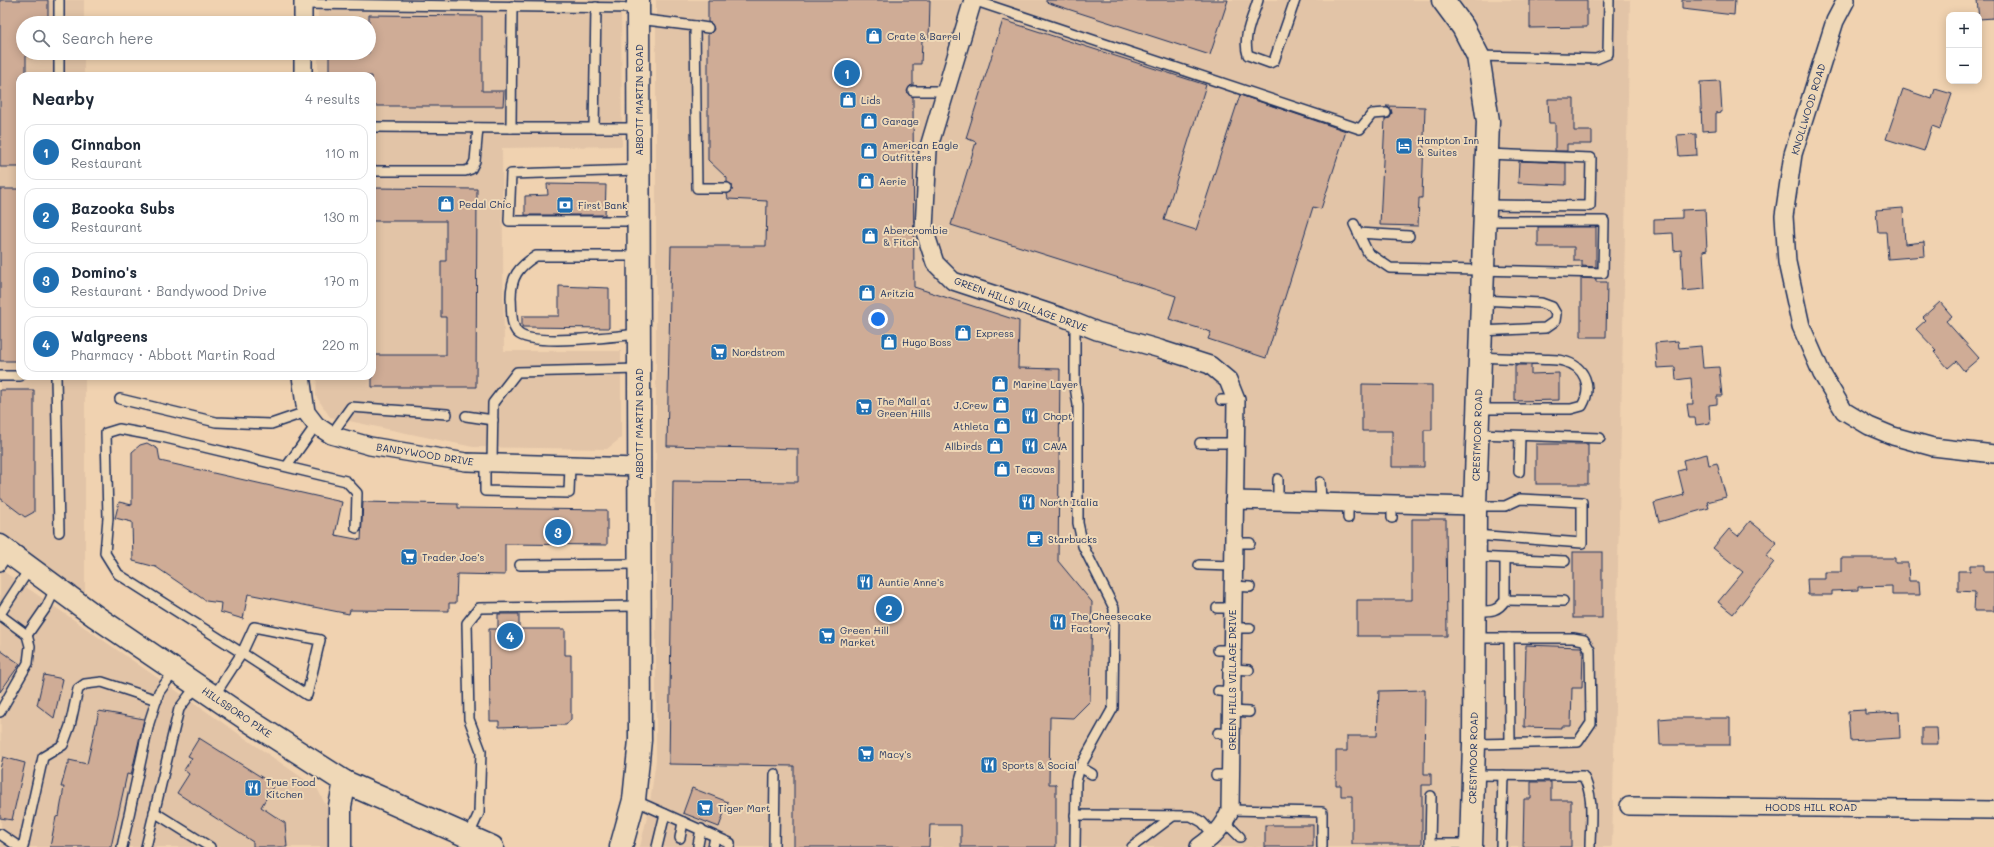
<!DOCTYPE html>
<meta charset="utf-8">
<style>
body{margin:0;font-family:Mali,sans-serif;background:#f6f6f7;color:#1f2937}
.controls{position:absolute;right:12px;top:12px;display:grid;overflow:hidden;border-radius:8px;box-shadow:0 2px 10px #0003}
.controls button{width:36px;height:36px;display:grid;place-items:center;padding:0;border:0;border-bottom:1px solid #e0e1e3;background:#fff;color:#1f2937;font:20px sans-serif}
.you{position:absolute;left:878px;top:319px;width:14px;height:14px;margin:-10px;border:3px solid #fff;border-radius:50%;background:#1a73e8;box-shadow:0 0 0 6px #1a73e833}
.badge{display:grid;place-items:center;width:26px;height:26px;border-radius:50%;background:#1f6fb2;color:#fff;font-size:13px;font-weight:700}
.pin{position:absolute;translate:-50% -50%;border:2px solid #fff;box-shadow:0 1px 4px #0006}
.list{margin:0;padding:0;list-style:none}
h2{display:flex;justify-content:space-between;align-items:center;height:52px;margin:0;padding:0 16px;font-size:17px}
h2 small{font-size:13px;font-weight:400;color:#747a83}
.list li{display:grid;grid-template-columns:26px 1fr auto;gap:12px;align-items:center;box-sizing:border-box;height:56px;margin:0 8px 8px;padding:0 8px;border:1px solid #e0e1e3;border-radius:12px}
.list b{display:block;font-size:15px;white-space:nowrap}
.list p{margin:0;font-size:13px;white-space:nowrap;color:#747a83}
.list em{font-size:13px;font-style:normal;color:#747a83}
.icon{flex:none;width:22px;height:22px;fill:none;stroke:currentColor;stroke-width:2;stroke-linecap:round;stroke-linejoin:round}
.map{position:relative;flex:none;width:1994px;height:847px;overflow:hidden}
.search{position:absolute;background:#fff;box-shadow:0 2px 10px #0003;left:16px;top:16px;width:360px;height:44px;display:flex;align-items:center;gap:10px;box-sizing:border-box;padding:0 14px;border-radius:22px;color:#747a83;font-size:15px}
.panel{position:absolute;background:#fff;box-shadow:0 2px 10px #0003;left:16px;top:72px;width:360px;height:308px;border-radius:12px}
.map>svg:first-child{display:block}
.built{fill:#e2c4a7}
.building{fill:#cfac96;stroke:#1b2f5e}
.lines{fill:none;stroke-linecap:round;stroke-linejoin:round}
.lane-casing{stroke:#1b2f5e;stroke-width:12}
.street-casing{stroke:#1b2f5e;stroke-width:20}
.secondary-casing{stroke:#1b2f5e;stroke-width:25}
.primary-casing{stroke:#1b2f5e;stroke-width:25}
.lane{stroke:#efd8b7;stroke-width:9}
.street{stroke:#efd8b7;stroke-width:17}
.secondary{stroke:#efd8b7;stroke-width:22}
.primary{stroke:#efd8b7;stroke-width:22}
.labels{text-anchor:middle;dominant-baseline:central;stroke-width:4;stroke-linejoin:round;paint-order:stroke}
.poi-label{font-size:10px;fill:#1b2f5e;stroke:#efd8b7;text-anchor:start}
.street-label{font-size:10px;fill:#1b2f5e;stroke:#efd8b7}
</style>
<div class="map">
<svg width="1994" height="847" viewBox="0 0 1994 847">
<rect width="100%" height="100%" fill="#f0d2b0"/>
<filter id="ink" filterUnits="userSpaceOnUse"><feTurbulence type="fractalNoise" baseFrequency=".025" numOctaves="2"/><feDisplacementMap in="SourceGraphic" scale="8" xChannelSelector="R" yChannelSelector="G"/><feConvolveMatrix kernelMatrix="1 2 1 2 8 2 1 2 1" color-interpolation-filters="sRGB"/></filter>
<g filter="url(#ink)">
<g class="built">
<path d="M0 0H84V23H23V53H84V76H20V376H85V608L0 548Z"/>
<path d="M318 0H621L622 146 502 148 504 351H621V438L607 449 473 447 330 417 316 396 317 376H372V76H318V53H369V23H318Z"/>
<path d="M656 0H1630L1612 847H640L649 809 656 760Z"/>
<path d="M0 569 317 788 327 808V847H1Z"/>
</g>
<g class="building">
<path d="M0 0H48V23H23V53H26V76H20V167H0Z"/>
<path d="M708 0H930L929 39 922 40 921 64H913V85L910 86 907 91 908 94 913 97 914 287 1019 321 1018 368 1060 369 1058 561 1092 602 1090 701 1073 718 1050 717 1049 784H1056V847H961V825H930L929 847H794V766L669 764 673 481 798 482V449L667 446 671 246H766L767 201 728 199 727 194 732 191V185L727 182V178L708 160V34L712 32 714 29 712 24 708 22Z"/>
<path d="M1046 0H1228L1210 55 1046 2Z"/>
<path d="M1530 0H1587V27L1530 28Z"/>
<path d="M1682 0H1735L1734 15 1682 9Z"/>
<path d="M1977 0H1994V18L1979 19Z"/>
<path d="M369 15 482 16V91H504L503 106H372V76H329V53H369Z"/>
<path d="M1003 20 1206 85 1164 220 1196 230 1240 95 1346 131 1321 209 1313 207 1266 358 1208 339 1211 332 1169 319 1176 296 951 225 976 142 966 138Z"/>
<path d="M1720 81 1722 112 1716 113V130L1702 131 1700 82Z"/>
<path d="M1903 89 1932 99 1935 89 1952 94 1940 129 1932 126 1924 151 1886 139Z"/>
<path d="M1548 99H1574V131H1592V144H1567V151H1555V123H1549Z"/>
<path d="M1386 106 1425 107 1422 198H1419L1418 226 1380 225 1385 119 1390 118 1392 113 1391 109Z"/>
<path d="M1696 134 1697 155 1679 156 1677 135Z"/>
<path d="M1519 161 1566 163V185L1518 183Z"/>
<path d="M547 184 606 185 605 215H525V196L548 195Z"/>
<path d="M372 188 477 189 476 387H372V355H446V317H441V261H446V221H372Z"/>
<rect x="0" y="189" width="20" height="172"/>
<path d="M1903 208 1905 244 1924 242 1925 256 1888 259 1886 232H1878L1876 210Z"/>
<path d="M1705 209 1707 250 1703 251 1705 289 1683 291 1681 250 1674 251 1673 233 1654 234V219L1682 218V210Z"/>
<path d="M1538 227H1596V267L1582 266V261H1574V247H1538Z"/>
<path d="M1581 278 1596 279V282H1607L1606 337H1581Z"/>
<path d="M559 286 609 288V328L522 327V316H559Z"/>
<path d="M1940 302 1952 316 1946 321 1979 358 1964 371 1956 361 1948 368 1934 352 1936 350 1916 329 1926 320 1923 317Z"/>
<path d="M1678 341 1679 348 1701 346 1703 368 1719 367 1722 396H1717V404L1709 405 1710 423 1696 425 1695 418H1689L1687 404H1693L1691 378 1676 380 1675 367 1657 368 1655 343Z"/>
<path d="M1515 365H1531V374L1559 373V400L1515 401Z"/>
<path d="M1362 384 1432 385V430H1424V467H1392V431H1362Z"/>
<path d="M0 390H34V512L25 517 0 498Z"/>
<path d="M147 443 158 449 160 461 342 502 335 535 361 540 363 502 458 504V508L607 510V545L505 544V575L457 574 456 603H449V611L350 610 349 614 248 594 243 619 220 612 221 603 206 601 156 567 133 561 132 522 115 518 119 502 132 505V452L140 445Z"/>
<rect x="1536" y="444" width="52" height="40"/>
<path d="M1707 454 1709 465 1717 463 1726 497 1707 502 1709 508 1659 522 1654 503 1684 495 1678 471 1685 469 1683 460Z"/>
<path d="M1412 519H1446L1447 636H1357V600H1412Z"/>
<path d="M1750 521 1777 543 1766 556 1774 562 1733 614 1718 602 1743 572 1713 548 1729 529 1738 536Z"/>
<rect x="1573" y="552" width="29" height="66"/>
<path d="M1841 558H1895V563H1908L1909 581H1919L1920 595H1892V586L1858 587V590L1832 591V595H1808L1807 579H1825V572H1841Z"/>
<path d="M1970 565H1984V572H1994V611H1974L1975 592 1958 591V571H1970Z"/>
<path d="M498 614H519V629H565V655H571V719L566 725 499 727V721H490L489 629H498Z"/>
<path d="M1526 645 1581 647 1583 651 1582 688H1572L1571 726H1561V728L1524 727Z"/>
<path d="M0 650 20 664 0 692Z"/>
<path d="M44 675 63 679 54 718 37 705Z"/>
<path d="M1425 690 1424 774H1431V785H1422V844H1352V796H1341V785H1336V751H1347V736H1377L1379 691Z"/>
<path d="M1865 710V714L1899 712 1900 738 1850 741 1848 711Z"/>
<path d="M99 711 144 719 131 775 127 774 111 847H50L56 817 59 816 64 787H61L67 765H69V760L87 764Z"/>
<path d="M1671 718H1730V745H1660L1659 719Z"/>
<path d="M1922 728H1937L1938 744H1922Z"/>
<path d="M199 738 274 785 261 807 285 823 287 847H253V842L177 793 189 774 184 770 192 758 188 756Z"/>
<path d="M3 757 25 763 12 820 0 818V769Z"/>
<path d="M1531 782H1551V800H1571V847H1523L1524 799H1531Z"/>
<path d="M692 788 728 802 719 827 683 813Z"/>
<rect x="1265" y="825" width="48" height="22"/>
</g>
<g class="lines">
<g class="lane-casing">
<g id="lane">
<path d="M973 0 1360 129 1372 114 1386 113"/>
<path d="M1258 0C1253 17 1242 37 1248 55L1270 63 1274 61 1295 0"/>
<path d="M303 4 638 8"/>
<path d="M512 6 511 128H639"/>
<path d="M638 19 695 26 697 188H727"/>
<path d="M59 23V0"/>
<path d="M695 26 708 28"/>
<path d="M1478 56 1596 59 1608 54 1609 0"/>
<path d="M59 76V53"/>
<path d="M913 91H946"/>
<path d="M372 127 511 128"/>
<path d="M594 128 596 7"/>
<path d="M372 171H465L471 169 475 161 478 128"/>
<path d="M1485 205 1590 206 1591 158 1488 154"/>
<path d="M639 221H509L511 174 639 170"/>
<path d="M1354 224 1368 253 1390 268 1603 273 1604 221H1484"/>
<path d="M1358 233 1409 236"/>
<path d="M639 256H536C518 267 511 277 511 298 512 308 510 326 518 333 532 347 617 336 639 334"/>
<path d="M1075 323V387L1078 405V523L1083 546 1114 608 1113 708 1080 767 1092 774"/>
<path d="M1480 331 1545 328 1555 321 1556 314 1552 307 1541 303 1481 300"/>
<path d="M0 376H20"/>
<path d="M56 376 59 532"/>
<path d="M120 399 216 422 271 424 306 412"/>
<path d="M1221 400H1236"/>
<path d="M1478 409H1571L1582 406C1593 387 1585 366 1563 361 1556 359 1546 360 1538 359 1519 359 1499 358 1479 357"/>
<path d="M466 416 493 420"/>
<path d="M1477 434 1600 438"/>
<path d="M331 435 351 407 447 414"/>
<path d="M1200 443H1235"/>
<path d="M485 463V491L569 493 570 465"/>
<path d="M492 463 493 403 517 372 639 369"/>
<path d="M287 466 316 425"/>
<path d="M1519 472 1520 436"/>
<path d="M1320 482 1321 502"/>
<path d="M1278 501V479"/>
<path d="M1348 503V518"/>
<path d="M1392 504V518"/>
<path d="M1475 535 1582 543V502L1520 499 1505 506H1475"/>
<path d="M1234 543H1250"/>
<path d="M1475 557 1565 561"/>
<path d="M1505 559V600L1563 601"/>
<path d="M520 565 639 564"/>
<path d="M1199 565 1233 566"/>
<path d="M0 566 9 552"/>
<path d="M1233 586 1250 587"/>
<path d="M1217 608H1233"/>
<path d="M1474 611C1488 611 1497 613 1505 600"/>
<path d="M0 614 30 568"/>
<path d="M0 615 27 635 47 606 56 587"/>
<path d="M254 627 320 640 307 695 242 653Z"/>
<path d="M1233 628H1250"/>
<path d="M1509 638 1510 743"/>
<path d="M1218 650H1233"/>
<path d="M1233 669 1249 670"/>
<path d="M1218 691 1233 692"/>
<path d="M214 696 242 653 118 574 105 553 108 518 106 433 119 429 162 437 346 481 357 493 356 528"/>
<path d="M1233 711 1249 712"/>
<path d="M0 712 28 663 30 646 27 635"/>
<path d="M1218 733 1232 734"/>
<path d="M1474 744 1578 742 1591 723 1590 650 1584 640 1573 638H1474"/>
<path d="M1216 775H1232"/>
<path d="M1473 775 1583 776C1595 796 1590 824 1590 847"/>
<path d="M1431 796 1430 844H1471"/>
<path d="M634 800 730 843 729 847"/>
<path d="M1230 810 1322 812V847"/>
<path d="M154 812 210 847"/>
<path d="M1075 815 1191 816 1202 822 1214 835"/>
<path d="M1225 822 1240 837"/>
<path d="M0 834 19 847"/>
<path d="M468 837 479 813 481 751 469 719 467 623 479 608 640 606"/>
<path d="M680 838 683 822"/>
<path d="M698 845 701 829"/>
<path d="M23 847 43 757 63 745 70 726 78 689 85 684 102 682 157 700"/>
<path d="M122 847 149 723 159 692 175 670"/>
<path d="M146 847 179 709 197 685"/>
<path d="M657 847 665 814"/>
<path d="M713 847 715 837"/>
<path d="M774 847 775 774"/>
<path d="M1075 847 1076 781 1080 767"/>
<path d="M1132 847 1173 816"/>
<path d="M1501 847 1503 775"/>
</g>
</g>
<g class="street-casing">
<g id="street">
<path d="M973 0 928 150 924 229 935 263 953 281 1062 317 1097 331 1160 349 1210 365 1228 380 1236 400 1230 810C1223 827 1213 837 1199 847"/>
<path d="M1846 0 1835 21 1793 154 1784 216 1787 262 1801 326 1822 374 1844 411 1869 426 1893 436 1933 447 1994 454"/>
<path d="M303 23V0"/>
<path d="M303 76V53"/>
<path d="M301 376 306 412 316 425 331 435 370 446 466 462 639 467"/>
<path d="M1234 500 1475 506"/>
<path d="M1629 806 1994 810"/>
</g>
</g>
<g class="secondary-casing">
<g id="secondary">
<path d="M1443 0 1463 27 1478 56 1488 121 1475 506 1474 744 1471 847"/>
<path d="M340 847V806L345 782"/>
<path d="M621 847 634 800 640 740 638 0"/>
</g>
</g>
<g class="primary-casing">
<path id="primary" d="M0 546 95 616 248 720 345 782 492 847"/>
</g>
<use href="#lane" class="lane"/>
<use href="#street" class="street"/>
<use href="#secondary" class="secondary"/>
<use href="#primary" class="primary"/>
</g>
</g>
<defs>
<g id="shop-square" transform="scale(0.9)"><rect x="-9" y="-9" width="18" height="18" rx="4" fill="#1f6fb2" stroke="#efd8b7"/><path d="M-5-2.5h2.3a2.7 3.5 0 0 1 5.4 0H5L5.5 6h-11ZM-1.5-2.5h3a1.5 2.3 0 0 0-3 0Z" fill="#fff"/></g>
<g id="hotel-square" transform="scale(0.9)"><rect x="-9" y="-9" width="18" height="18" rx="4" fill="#1f6fb2" stroke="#efd8b7"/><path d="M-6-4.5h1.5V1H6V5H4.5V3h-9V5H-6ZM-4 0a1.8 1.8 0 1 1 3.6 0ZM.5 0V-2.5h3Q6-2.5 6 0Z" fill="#fff"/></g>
<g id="bank-square" transform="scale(0.9)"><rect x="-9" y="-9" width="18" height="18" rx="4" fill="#1f6fb2" stroke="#efd8b7"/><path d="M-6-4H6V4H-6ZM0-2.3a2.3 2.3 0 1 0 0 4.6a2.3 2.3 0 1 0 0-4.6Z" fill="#fff"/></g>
<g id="supermarket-square" transform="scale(0.9)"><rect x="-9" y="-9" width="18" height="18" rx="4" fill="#1f6fb2" stroke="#efd8b7"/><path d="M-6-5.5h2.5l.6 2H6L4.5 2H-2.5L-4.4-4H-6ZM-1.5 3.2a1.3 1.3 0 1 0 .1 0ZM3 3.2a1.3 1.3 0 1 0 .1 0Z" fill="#fff"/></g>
<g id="restaurant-square" transform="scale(0.9)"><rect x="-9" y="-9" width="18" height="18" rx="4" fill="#1f6fb2" stroke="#efd8b7"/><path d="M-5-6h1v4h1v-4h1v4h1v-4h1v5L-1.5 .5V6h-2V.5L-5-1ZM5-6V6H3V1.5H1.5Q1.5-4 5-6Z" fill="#fff"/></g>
<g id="cafe-square" transform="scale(0.9)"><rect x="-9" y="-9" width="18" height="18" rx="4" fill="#1f6fb2" stroke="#efd8b7"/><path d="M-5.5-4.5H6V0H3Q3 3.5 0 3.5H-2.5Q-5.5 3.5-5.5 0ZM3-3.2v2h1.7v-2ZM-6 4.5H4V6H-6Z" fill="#fff"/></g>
</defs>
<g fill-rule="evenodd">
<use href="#shop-square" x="874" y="36"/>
<use href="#shop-square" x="848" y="100"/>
<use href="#shop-square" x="869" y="121"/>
<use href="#hotel-square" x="1404" y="146"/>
<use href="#shop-square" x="869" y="151"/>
<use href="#shop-square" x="866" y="181"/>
<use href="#shop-square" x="446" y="204"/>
<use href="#bank-square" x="565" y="205"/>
<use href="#shop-square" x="870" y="236"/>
<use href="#shop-square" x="867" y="293"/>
<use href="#shop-square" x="963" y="333"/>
<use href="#shop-square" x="889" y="342"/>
<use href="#supermarket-square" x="719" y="352"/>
<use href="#shop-square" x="1000" y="384"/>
<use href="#shop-square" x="1001" y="405"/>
<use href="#supermarket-square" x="864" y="407"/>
<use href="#restaurant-square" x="1030" y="416"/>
<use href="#shop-square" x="1002" y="426"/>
<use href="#shop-square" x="995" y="446"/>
<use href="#restaurant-square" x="1030" y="446"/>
<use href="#shop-square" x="1002" y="469"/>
<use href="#restaurant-square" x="1027" y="502"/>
<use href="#cafe-square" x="1035" y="539"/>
<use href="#supermarket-square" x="409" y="557"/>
<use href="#restaurant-square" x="865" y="582"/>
<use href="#restaurant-square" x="1058" y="622"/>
<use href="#supermarket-square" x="827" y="636"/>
<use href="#supermarket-square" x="866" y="754"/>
<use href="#restaurant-square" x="989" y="765"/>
<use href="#restaurant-square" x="253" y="788"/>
<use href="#supermarket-square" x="705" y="808"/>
</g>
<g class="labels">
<g class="poi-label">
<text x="887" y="36">Crate &amp; Barrel</text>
<text x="861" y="100">Lids</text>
<text x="882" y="121">Garage</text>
<text x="1417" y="140">Hampton Inn<tspan x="1417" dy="12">&amp; Suites</tspan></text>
<text x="882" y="145">American Eagle<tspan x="882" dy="12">Outfitters</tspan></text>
<text x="879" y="181">Aerie</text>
<text x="459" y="204">Pedal Chic</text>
<text x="578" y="205">First Bank</text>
<text x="883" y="230">Abercrombie<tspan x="883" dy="12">&amp; Fitch</tspan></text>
<text x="880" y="293">Aritzia</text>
<text x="976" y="333">Express</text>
<text x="902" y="342">Hugo Boss</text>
<text x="732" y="352">Nordstrom</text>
<text x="1013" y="384">Marine Layer</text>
<text x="877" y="401">The Mall at<tspan x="877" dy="12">Green Hills</tspan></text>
<text x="988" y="405" text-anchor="end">J.Crew</text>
<text x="1043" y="416">Chopt</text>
<text x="989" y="426" text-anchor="end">Athleta</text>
<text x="982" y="446" text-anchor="end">Allbirds</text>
<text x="1043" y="446">CAVA</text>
<text x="1015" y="469">Tecovas</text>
<text x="1040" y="502">North Italia</text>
<text x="1048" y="539">Starbucks</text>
<text x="422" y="557">Trader Joe's</text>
<text x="878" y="582">Auntie Anne's</text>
<text x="1071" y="616">The Cheesecake<tspan x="1071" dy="12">Factory</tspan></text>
<text x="840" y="630">Green Hill<tspan x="840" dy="12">Market</tspan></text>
<text x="879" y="754">Macy's</text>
<text x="1002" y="765">Sports &amp; Social</text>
<text x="266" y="782">True Food<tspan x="266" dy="12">Kitchen</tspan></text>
<text x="718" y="808">Tiger Mart</text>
</g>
<g class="street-label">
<text transform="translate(639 100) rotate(-90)">ABBOTT MARTIN ROAD</text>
<text transform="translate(1808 109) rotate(-73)">KNOLLWOOD ROAD</text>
<text transform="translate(1021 304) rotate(20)">GREEN HILLS VILLAGE DRIVE</text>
<text transform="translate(639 424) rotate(-90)">ABBOTT MARTIN ROAD</text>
<text transform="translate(1477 435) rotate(-88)">CRESTMOOR ROAD</text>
<text transform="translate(425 454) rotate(9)">BANDYWOOD DRIVE</text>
<text transform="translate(1232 680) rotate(-90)">GREEN HILLS VILLAGE DRIVE</text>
<text transform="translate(237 712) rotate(34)">HILLSBORO PIKE</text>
<text transform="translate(1473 758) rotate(-89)">CRESTMOOR ROAD</text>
<text x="1811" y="807">HOODS HILL ROAD</text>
</g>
</g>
</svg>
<div class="controls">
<button>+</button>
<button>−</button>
</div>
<div class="you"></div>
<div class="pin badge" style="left:847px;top:73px">1</div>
<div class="pin badge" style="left:889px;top:609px">2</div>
<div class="pin badge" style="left:558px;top:532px">3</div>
<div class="pin badge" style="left:510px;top:636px">4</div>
<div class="search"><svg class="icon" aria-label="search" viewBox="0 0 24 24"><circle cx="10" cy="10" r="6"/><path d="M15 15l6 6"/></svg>Search here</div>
<section class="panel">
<h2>Nearby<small>4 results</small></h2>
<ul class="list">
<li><span class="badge">1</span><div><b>Cinnabon</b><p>Restaurant</p></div><em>110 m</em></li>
<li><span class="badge">2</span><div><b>Bazooka Subs</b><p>Restaurant</p></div><em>130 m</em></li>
<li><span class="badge">3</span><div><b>Domino's</b><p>Restaurant · Bandywood Drive</p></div><em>170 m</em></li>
<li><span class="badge">4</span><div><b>Walgreens</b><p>Pharmacy · Abbott Martin Road</p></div><em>220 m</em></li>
</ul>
</section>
</div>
